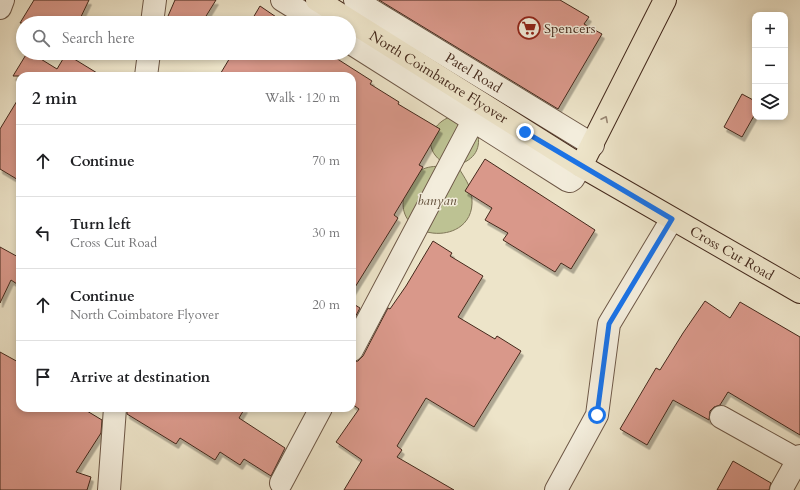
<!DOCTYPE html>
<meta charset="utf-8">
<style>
body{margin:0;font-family:Cardo,serif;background:#f6f6f6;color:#202124}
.controls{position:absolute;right:12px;top:12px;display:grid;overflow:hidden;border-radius:8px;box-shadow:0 2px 6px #0003}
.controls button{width:36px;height:36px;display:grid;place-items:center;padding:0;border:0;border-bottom:1px solid #e0e0e0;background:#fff;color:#202124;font:20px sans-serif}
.stop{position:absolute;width:12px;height:12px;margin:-9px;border:3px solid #1a73e8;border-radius:50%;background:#fff}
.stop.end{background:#1a73e8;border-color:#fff;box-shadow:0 1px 4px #0008}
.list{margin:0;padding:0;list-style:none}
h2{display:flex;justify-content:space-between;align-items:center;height:52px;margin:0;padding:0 16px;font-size:17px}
h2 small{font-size:13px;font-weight:400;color:#757577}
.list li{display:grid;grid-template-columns:26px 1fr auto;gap:12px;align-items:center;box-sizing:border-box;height:72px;padding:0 16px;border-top:1px solid #e0e0e0}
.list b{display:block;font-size:15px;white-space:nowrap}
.list p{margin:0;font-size:13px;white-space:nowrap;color:#757577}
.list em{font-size:13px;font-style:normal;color:#757577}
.icon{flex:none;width:22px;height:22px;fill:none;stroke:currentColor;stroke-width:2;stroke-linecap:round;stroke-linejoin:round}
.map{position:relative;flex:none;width:800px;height:490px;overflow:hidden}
.search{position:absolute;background:#fff;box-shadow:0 2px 6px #0003;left:16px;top:16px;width:340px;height:44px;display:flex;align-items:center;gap:10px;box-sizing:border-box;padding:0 14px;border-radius:22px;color:#757577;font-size:15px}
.panel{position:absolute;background:#fff;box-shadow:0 2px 6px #0003;left:16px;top:72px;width:340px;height:340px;border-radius:12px}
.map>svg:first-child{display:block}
.green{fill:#bdc293;stroke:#807658}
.building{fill:#d9988a;stroke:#44291c;filter:url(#shadow)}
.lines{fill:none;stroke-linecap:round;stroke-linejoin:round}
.minor-casing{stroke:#6e5847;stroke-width:24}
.tertiary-casing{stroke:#6e5847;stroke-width:24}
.primary-casing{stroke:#44291c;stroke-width:24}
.minor{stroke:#f3eddc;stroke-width:22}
.tertiary{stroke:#f3eddc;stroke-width:22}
.primary{stroke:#ede4c9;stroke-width:22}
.oneway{stroke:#988672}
.route{stroke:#1a73e8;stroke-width:5}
.labels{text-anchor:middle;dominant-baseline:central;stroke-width:3;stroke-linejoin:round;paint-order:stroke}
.poi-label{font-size:14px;fill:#44291c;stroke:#f3eddc;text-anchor:start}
.street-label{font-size:14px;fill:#44291c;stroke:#f3eddc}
.park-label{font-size:14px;font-style:italic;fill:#624f3a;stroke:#f3eddc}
</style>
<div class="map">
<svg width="800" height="490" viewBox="0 0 800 490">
<defs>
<filter id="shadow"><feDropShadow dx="2.5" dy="4.5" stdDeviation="0" flood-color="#0004"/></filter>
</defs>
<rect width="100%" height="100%" fill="#ede4c9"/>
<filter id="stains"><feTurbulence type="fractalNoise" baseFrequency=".005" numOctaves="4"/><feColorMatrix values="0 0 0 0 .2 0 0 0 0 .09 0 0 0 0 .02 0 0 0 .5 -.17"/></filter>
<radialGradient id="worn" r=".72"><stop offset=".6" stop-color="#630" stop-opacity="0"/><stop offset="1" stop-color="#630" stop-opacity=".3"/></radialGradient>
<path class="green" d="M450 117 477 130C482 148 475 160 457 165 462 174 469 183 471 192 484 254 375 243 410 181 418 167 432 165 447 167 443 163 438 159 435 155 424 140 435 122 450 117Z"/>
<g class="building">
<path d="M34 0H89L78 23H20Z"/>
<path d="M175 0H216L203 21 208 23H165Z"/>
<path d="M379 0H560L589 17 584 24 602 34 558 109Z"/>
<path d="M260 6 285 23H250Z"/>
<path d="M27 53H31L57 69 66 54 102 76H13Z"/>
<path d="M224 53H328L372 81 370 84 399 102 398 104 440 129 419 165 423 167 394 215 398 218 352 292V76H219L231 56Z"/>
<path d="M742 94 755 101V114L742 137 724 127Z"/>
<path d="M20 96V181L0 169V129Z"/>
<path d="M485 159 595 230 571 269 561 263 555 272 503 240 508 233 485 220 492 208 465 191Z"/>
<path d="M433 241 452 253 450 256 483 276 458 317 495 339 497 336 521 351 474 427 426 398 397 446 402 450 397 457 454 490H344L362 460 336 442 359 409 352 404V362L358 361 363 356 388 308 390 309 406 286Z"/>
<path d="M0 247 20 258V286L11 280 0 303Z"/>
<path d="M705 301 730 318 740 302 800 337V435L728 392 720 405 714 407 710 411 709 420 673 400 647 445 620 429 656 368 660 370 683 333Z"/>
<path d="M352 303 360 308 352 323Z"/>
<path d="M0 352 20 363V408H82L102 420 101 433 76 472 91 477 87 490H0Z"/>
<path d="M127 408H245L239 418 285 448 271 476 244 459 240 465 220 452 215 460 180 438 176 444 127 414Z"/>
<path d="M733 461 771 483 769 490H717Z"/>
</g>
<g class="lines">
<g class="minor-casing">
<g id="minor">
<path d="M0 8 3 0"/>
<path d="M152 23 155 0"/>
<path d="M146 76 149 53"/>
<path d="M352 350 473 121"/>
<path d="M721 417 798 460"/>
<path d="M281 483 321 408"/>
<path d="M109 490 115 408"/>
<path d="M556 490 597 415 609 324 672 219"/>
<path d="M781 490 800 456"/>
</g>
</g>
<g class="tertiary-casing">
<g id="tertiary">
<path d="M282 0 319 23"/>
<path id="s1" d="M355 0 593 145"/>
<path d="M349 42 567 180 570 181 573 179 581 166"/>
</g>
</g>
<g class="primary-casing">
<g id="primary">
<path id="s2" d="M317 0 581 166 800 292"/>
<path d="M581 166 665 0"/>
</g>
</g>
<use href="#minor" class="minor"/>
<use href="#tertiary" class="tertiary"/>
<use href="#primary" class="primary"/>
</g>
<defs><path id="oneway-chevron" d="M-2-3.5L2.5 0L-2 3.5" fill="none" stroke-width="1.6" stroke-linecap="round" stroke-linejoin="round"/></defs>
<use class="oneway" href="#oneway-chevron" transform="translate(605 119) rotate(-63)"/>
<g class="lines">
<path class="route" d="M525 132 672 219 609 324 597 415"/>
</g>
<defs>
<g id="supermarket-ring" transform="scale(1.15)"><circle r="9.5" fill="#f3eddc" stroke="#8f2418" stroke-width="1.5"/><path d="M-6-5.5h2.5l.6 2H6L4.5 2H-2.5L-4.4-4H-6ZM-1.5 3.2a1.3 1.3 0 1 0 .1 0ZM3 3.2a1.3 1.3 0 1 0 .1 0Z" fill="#8f2418"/></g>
</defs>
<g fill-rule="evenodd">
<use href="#supermarket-ring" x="529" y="28"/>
</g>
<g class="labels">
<g class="poi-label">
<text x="544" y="28">Spencers</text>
</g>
<g class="street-label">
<text stroke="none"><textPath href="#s1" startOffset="139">Patel Road</textPath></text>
<text stroke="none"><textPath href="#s2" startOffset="144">North Coimbatore Flyover</textPath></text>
<text stroke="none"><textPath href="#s2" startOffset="486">Cross Cut Road</textPath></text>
</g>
<g class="park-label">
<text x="437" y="200">banyan</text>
</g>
</g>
<rect width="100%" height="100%" filter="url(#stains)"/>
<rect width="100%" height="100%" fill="url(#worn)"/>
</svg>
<div class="controls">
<button>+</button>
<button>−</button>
<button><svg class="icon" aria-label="layers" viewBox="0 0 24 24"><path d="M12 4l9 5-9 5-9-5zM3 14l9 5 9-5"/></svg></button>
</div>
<div class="stop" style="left:597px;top:415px"></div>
<div class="stop end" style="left:525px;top:132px"></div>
<div class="search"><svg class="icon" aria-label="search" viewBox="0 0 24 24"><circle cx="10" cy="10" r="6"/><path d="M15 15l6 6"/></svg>Search here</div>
<section class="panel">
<h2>2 min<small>Walk · 120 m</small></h2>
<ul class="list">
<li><svg class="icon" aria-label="ahead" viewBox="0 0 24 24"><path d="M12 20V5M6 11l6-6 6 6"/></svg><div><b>Continue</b></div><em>70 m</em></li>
<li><svg class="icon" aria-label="left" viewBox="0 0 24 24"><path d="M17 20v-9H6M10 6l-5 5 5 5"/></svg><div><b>Turn left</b><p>Cross Cut Road</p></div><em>30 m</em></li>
<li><svg class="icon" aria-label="ahead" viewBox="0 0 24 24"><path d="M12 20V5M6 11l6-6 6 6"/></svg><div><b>Continue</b><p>North Coimbatore Flyover</p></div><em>20 m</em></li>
<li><svg class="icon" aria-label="arrive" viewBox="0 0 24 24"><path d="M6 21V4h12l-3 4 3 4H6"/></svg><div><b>Arrive at destination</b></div></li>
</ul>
</section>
</div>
